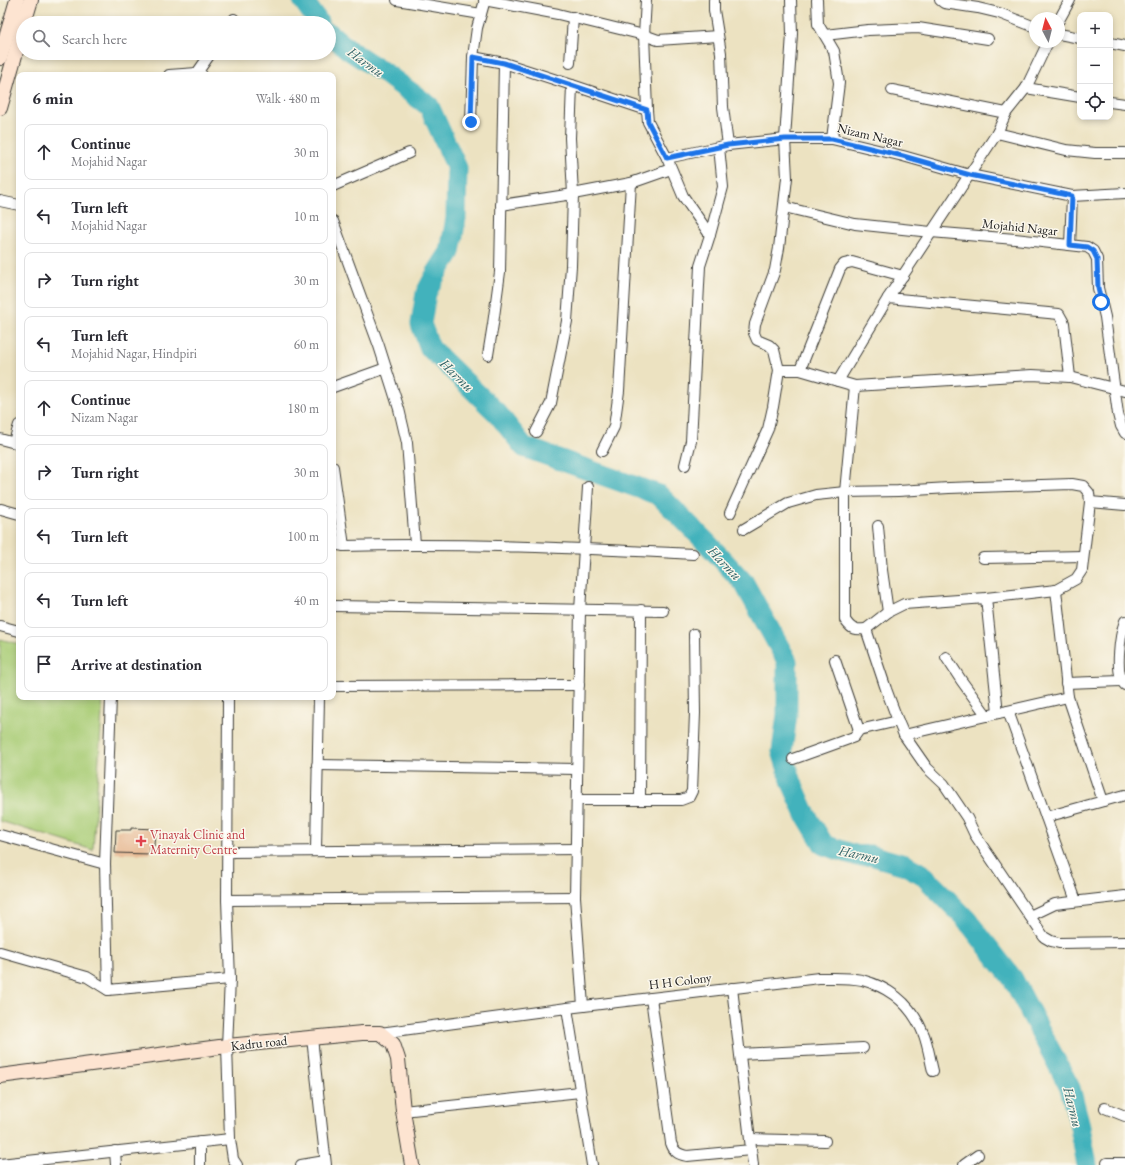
<!DOCTYPE html>
<meta charset="utf-8">
<style>
body{margin:0;font-family:"EB Garamond",serif;background:#f2f2f3;color:#2b2b33}
.controls{position:absolute;right:12px;top:12px;display:grid;overflow:hidden;border-radius:8px;box-shadow:0 2px 6px #0003}
.controls button{width:36px;height:36px;display:grid;place-items:center;padding:0;border:0;border-bottom:1px solid #e1e1e2;background:#fff;color:#2b2b33;font:20px sans-serif}
.compass{position:absolute;left:1029px;top:12px;width:36px;height:36px;border-radius:50%;background:#fff;box-shadow:0 2px 6px #0003;rotate:353deg}
.stop{position:absolute;width:12px;height:12px;margin:-9px;border:3px solid #1a73e8;border-radius:50%;background:#fff}
.stop.end{background:#1a73e8;border-color:#fff;box-shadow:0 1px 4px #0008}
.list{margin:0;padding:0;list-style:none}
h2{display:flex;justify-content:space-between;align-items:center;height:52px;margin:0;padding:0 16px;font-size:17px}
h2 small{font-size:13px;font-weight:400;color:#7c7c81}
.list li{display:grid;grid-template-columns:26px 1fr auto;gap:12px;align-items:center;box-sizing:border-box;height:56px;margin:0 8px 8px;padding:0 8px;border:1px solid #e1e1e2;border-radius:8px}
.list b{display:block;font-size:15px;white-space:nowrap}
.list p{margin:0;font-size:13px;white-space:nowrap;color:#7c7c81}
.list em{font-size:13px;font-style:normal;color:#7c7c81}
.icon{flex:none;width:22px;height:22px;fill:none;stroke:currentColor;stroke-width:2;stroke-linecap:round;stroke-linejoin:round}
.map{position:relative;flex:none;width:1125px;height:1165px;overflow:hidden}
.search{position:absolute;background:#fff;box-shadow:0 2px 6px #0003;left:16px;top:16px;width:320px;height:44px;display:flex;align-items:center;gap:10px;box-sizing:border-box;padding:0 14px;border-radius:22px;color:#7c7c81;font-size:15px}
.panel{position:absolute;background:#fff;box-shadow:0 2px 6px #0003;left:16px;top:72px;width:320px;height:628px;border-radius:8px}
.map>svg:first-child{display:block}
.green{fill:#a8cc75;stroke:#627448}
.lines{fill:none;stroke-linecap:round;stroke-linejoin:round}
.river{stroke:#43b2bc;stroke-width:21}
.building{fill:#e7ba94}
.street-casing{stroke:#3b3a35;stroke-width:12}
.secondary-casing{stroke:#3b3a35;stroke-width:16}
.street{stroke:#fff;stroke-width:10}
.secondary{stroke:#fde4d1;stroke-width:14}
.route{stroke:#1a73e8;stroke-width:5}
.health-dot{fill:#e0444e;stroke:#fbf7ec;stroke-width:1.5}
.labels{text-anchor:middle;dominant-baseline:central;stroke-width:3;stroke-linejoin:round;paint-order:stroke}
.street-label{font-size:13px;fill:#1c1c1c;stroke:#fbf7ec}
.health-label{font-size:13px;fill:#be3a42;stroke:#fbf7ec;text-anchor:start}
.water-label{font-size:14px;font-style:italic;fill:#2e6064;stroke:#fbf7ec}
</style>
<div class="map">
<svg width="1125" height="1165" viewBox="0 0 1125 1165">
<rect width="100%" height="100%" fill="#fbf7ec"/>
<filter id="ink" filterUnits="userSpaceOnUse"><feTurbulence type="fractalNoise" baseFrequency=".025" numOctaves="2"/><feDisplacementMap in="SourceGraphic" scale="8" xChannelSelector="R" yChannelSelector="G"/><feConvolveMatrix kernelMatrix="1 2 1 2 8 2 1 2 1" color-interpolation-filters="sRGB"/></filter>
<filter id="wash" filterUnits="userSpaceOnUse"><feTurbulence type="fractalNoise" baseFrequency=".012" numOctaves="4" result="noise"/><feDisplacementMap in="SourceGraphic" scale="16" xChannelSelector="R" yChannelSelector="G"/><feGaussianBlur stdDeviation="0.9" result="paint"/><feColorMatrix in="noise" values="0 0 0 0 0 0 0 0 0 0 0 0 0 0 0 0 0 1.4 0 .05"/><feComposite in="paint" operator="in"/></filter>
<g filter="url(#wash)">
<rect width="100%" height="100%" fill="#ece2c1"/>
<path class="green" d="M0 639 19 644V697H103L93 850 0 821Z"/>
<g class="lines">
<g class="river">
<path d="M303 0 319 23"/>
<path d="M329 33 349 50 386 74 429 106 457 168 456 218 450 252 436 274 426 293 421 324 430 348 498 414 524 447 659 495 705 541 744 583 787 661V715L782 751 792 783 806 815 824 845 858 856 870 855 905 865 922 874 966 919 1013 979 1070 1088 1079 1122 1087 1165"/>
</g>
</g>
<g id="blocks">
<path class="building" d="M131 828 155 829 154 846H150V854L115 853 116 830H131Z"/>
</g>
</g>
<g filter="url(#ink)">
<use href="#blocks" fill-opacity="0" stroke="#3b3a35" stroke-width="1"/>
<g class="lines">
<g class="street-casing">
<g id="street">
<path d="M397 0 481 14"/>
<path d="M484 0 558 14 644 35 658 40 718 36"/>
<path d="M646 0 644 35 647 110 648 122 667 158 683 196 710 235"/>
<path d="M714 0V10L721 53 723 107 728 145"/>
<path d="M817 0 818 24 834 51 839 83 832 139"/>
<path d="M940 0 944 3 978 8 999 13 1035 27"/>
<path d="M1059 20 1070 0"/>
<path d="M231 23 234 19"/>
<path d="M1059 34 1080 38"/>
<path d="M825 35 868 30 918 28 988 39"/>
<path d="M1048 42 1026 88 1006 113 997 133 888 298 1059 314 1064 323 1070 377"/>
<path d="M1110 43 1125 46"/>
<path d="M473 57 504 63 572 85"/>
<path d="M570 63 573 17"/>
<path d="M197 73 211 53"/>
<path d="M169 75 197 73 202 75"/>
<path d="M1026 88 1080 97"/>
<path d="M892 90 1006 113"/>
<path d="M1110 102 1125 104"/>
<path d="M471 122 473 57 477 28 485 0"/>
<path d="M997 133 1066 150 1095 153H1125"/>
<path d="M667 158 728 145 785 139H832L903 156 970 175 1072 196 1125 193"/>
<path d="M333 186 409 153"/>
<path d="M0 201 19 205"/>
<path d="M501 205 573 194 631 183 671 169"/>
<path d="M784 207 855 224 931 232 1015 239 1087 247 1093 251 1097 259 1098 288 1105 317 1118 414 1121 426 1125 433"/>
<path d="M333 221 379 346 399 409 407 443 415 544"/>
<path d="M1070 245 1072 196"/>
<path d="M488 355 493 324 500 272 504 63"/>
<path d="M779 370H800L855 386 1032 375 1070 377 1125 391"/>
<path d="M800 370 840 269 844 264 852 262 903 276"/>
<path d="M838 381 888 298"/>
<path d="M855 386 845 492V620C852 630 854 630 866 629L886 689 898 721 904 735 927 768 944 784 967 818 975 835 1044 937 1051 941 1059 943 1125 942"/>
<path d="M333 387 386 368"/>
<path d="M536 432 551 403 567 321 571 266 573 194 570 138 572 85 647 110"/>
<path d="M0 439 19 444"/>
<path d="M14 442 19 425"/>
<path d="M602 451 614 427 619 391 631 183"/>
<path d="M685 465 691 441 700 266 710 235 723 187 719 147"/>
<path d="M333 467 344 546"/>
<path d="M1090 502 1125 505"/>
<path d="M1 509 19 514"/>
<path d="M730 513 768 429 773 407 779 370 774 350 769 345 757 340 754 333 755 324 775 270 779 248 787 178 785 139 792 34 791 0"/>
<path d="M878 526 882 570 888 612"/>
<path d="M744 529 788 503 816 495 845 492 898 491 949 488 1072 484 1083 486 1089 493 1090 502 1082 570 1076 579 1056 590 986 598 904 604 888 612 866 629"/>
<path d="M333 544 344 546C460 543 577 548 693 554"/>
<path d="M983 558 1083 556"/>
<path d="M1056 590 1068 697 1103 801"/>
<path d="M986 598 998 713"/>
<path d="M333 606 663 611"/>
<path d="M1125 621C1120 635 1114 675 1125 685"/>
<path d="M0 626 19 631"/>
<path d="M946 657 961 680 987 716"/>
<path d="M835 660 859 730"/>
<path d="M1066 683 1121 681"/>
<path d="M333 686 579 685"/>
<path d="M228 697 227 900 230 979 227 1046 230 1139 233 1159 237 1165"/>
<path d="M1008 711 1076 901"/>
<path d="M904 735 1068 697"/>
<path d="M793 759 854 737 859 730 898 721"/>
<path d="M317 765 577 769"/>
<path d="M577 800H681L689 797 692 791 695 713 694 634"/>
<path d="M640 800 641 610"/>
<path d="M1046 817 1125 795"/>
<path d="M0 835 105 864"/>
<path d="M316 850 319 697"/>
<path d="M227 852 576 849"/>
<path d="M227 900 575 897"/>
<path d="M1030 916 1055 904 1125 896"/>
<path d="M0 952 87 977 108 990 230 979"/>
<path d="M732 988 753 1165"/>
<path d="M108 990 105 864 111 697"/>
<path d="M651 998 671 1143C674 1152 678 1154 687 1156L751 1150"/>
<path d="M583 1006 575 897 580 610 588 487"/>
<path d="M567 1008 592 1165"/>
<path d="M380 1033 567 1008 819 978C833 978 848 977 862 980 892 988 913 1007 924 1035 928 1046 930 1059 933 1071"/>
<path d="M312 1038 326 1165"/>
<path d="M740 1054 863 1048"/>
<path d="M1105 1108 1125 1116"/>
<path d="M403 1111 580 1092"/>
<path d="M750 1139 825 1141"/>
<path d="M115 1151 116 1165"/>
<path d="M1107 1163H1125"/>
<path d="M0 1164 230 1139"/>
<path d="M200 1165V1142"/>
<path d="M301 1165 325 1161"/>
<path d="M964 1165 978 1155"/>
</g>
</g>
<g class="secondary-casing">
<g id="secondary">
<path d="M24 23 31 0"/>
<path d="M0 58 17 0"/>
<path d="M0 108 23 27"/>
<path d="M0 1076 227 1046 362 1033H380L393 1044 398 1059 403 1111 412 1165"/>
</g>
</g>
<use href="#street" class="street"/>
<use href="#secondary" class="secondary"/>
</g>
</g>
<g class="lines" filter="url(#ink)">
<path class="route" d="M471 122 473 57 504 63 647 110 648 122 667 158 728 145 785 139H832L903 156 970 175 1072 196 1070 245 1087 247 1093 251 1097 259 1098 288 1101 302"/>
</g>
<path class="health-dot" d="M139 835h4v4h4v4h-4v4h-4v-4h-4v-4h4z"/>
<g class="labels">
<g class="street-label">
<text transform="translate(870 135) rotate(13)">Nizam Nagar</text>
<text transform="translate(1020 227) rotate(6)">Mojahid Nagar</text>
<text transform="translate(680 981) rotate(-7)">H H Colony</text>
<text transform="translate(259 1043) rotate(-6)">Kadru road</text>
</g>
<g class="health-label">
<text x="150" y="834">Vinayak Clinic and<tspan x="150" dy="15">Maternity Centre</tspan></text>
</g>
<g class="water-label">
<text transform="translate(366 62) rotate(36)">Harmu</text>
<text transform="translate(457 375) rotate(44)">Harmu</text>
<text transform="translate(725 563) rotate(46)">Harmu</text>
<text transform="translate(859 854) rotate(12)">Harmu</text>
<text transform="translate(1073 1107) rotate(76)">Harmu</text>
</g>
</g>
</svg>
<div class="controls">
<button>+</button>
<button>−</button>
<button><svg class="icon" aria-label="locate" viewBox="0 0 24 24"><circle cx="12" cy="12" r="6"/><path d="M12 2v4M12 18v4M2 12h4M18 12h4"/></svg></button>
</div>
<svg class="compass" viewBox="-18 -18 36 36"><path d="M0-13l5 13h-10z" fill="#e53935"/><path d="M0 13l5-13h-10z" fill="#7c7c81"/></svg>
<div class="stop" style="left:1101px;top:302px"></div>
<div class="stop end" style="left:471px;top:122px"></div>
<div class="search"><svg class="icon" aria-label="search" viewBox="0 0 24 24"><circle cx="10" cy="10" r="6"/><path d="M15 15l6 6"/></svg>Search here</div>
<section class="panel">
<h2>6 min<small>Walk · 480 m</small></h2>
<ul class="list">
<li><svg class="icon" aria-label="ahead" viewBox="0 0 24 24"><path d="M12 20V5M6 11l6-6 6 6"/></svg><div><b>Continue</b><p>Mojahid Nagar</p></div><em>30 m</em></li>
<li><svg class="icon" aria-label="left" viewBox="0 0 24 24"><path d="M17 20v-9H6M10 6l-5 5 5 5"/></svg><div><b>Turn left</b><p>Mojahid Nagar</p></div><em>10 m</em></li>
<li><svg class="icon" aria-label="right" viewBox="0 0 24 24"><path d="M7 20v-9h11M14 6l5 5-5 5"/></svg><div><b>Turn right</b></div><em>30 m</em></li>
<li><svg class="icon" aria-label="left" viewBox="0 0 24 24"><path d="M17 20v-9H6M10 6l-5 5 5 5"/></svg><div><b>Turn left</b><p>Mojahid Nagar, Hindpiri</p></div><em>60 m</em></li>
<li><svg class="icon" aria-label="ahead" viewBox="0 0 24 24"><path d="M12 20V5M6 11l6-6 6 6"/></svg><div><b>Continue</b><p>Nizam Nagar</p></div><em>180 m</em></li>
<li><svg class="icon" aria-label="right" viewBox="0 0 24 24"><path d="M7 20v-9h11M14 6l5 5-5 5"/></svg><div><b>Turn right</b></div><em>30 m</em></li>
<li><svg class="icon" aria-label="left" viewBox="0 0 24 24"><path d="M17 20v-9H6M10 6l-5 5 5 5"/></svg><div><b>Turn left</b></div><em>100 m</em></li>
<li><svg class="icon" aria-label="left" viewBox="0 0 24 24"><path d="M17 20v-9H6M10 6l-5 5 5 5"/></svg><div><b>Turn left</b></div><em>40 m</em></li>
<li><svg class="icon" aria-label="arrive" viewBox="0 0 24 24"><path d="M6 21V4h12l-3 4 3 4H6"/></svg><div><b>Arrive at destination</b></div></li>
</ul>
</section>
</div>
